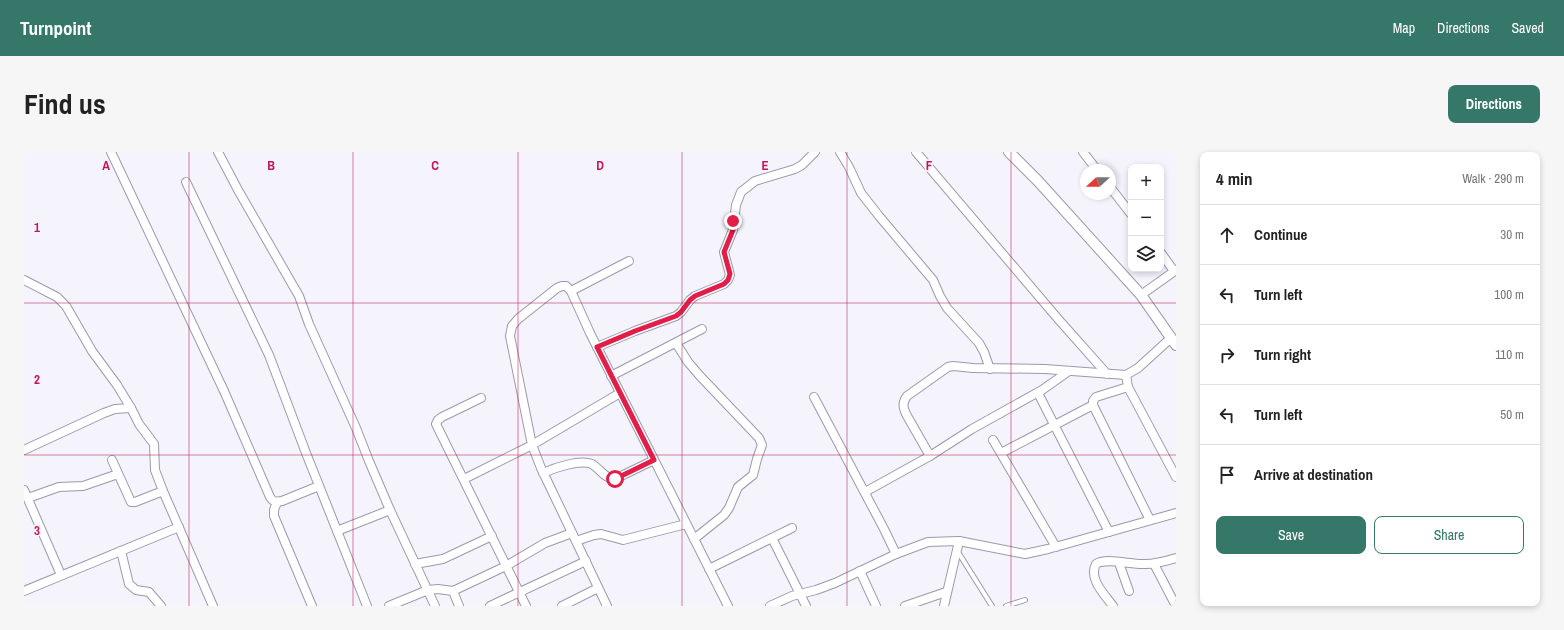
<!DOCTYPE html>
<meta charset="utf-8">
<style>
body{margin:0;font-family:"Archivo Narrow",sans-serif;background:#f6f6f6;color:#222}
.controls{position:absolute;right:12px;top:12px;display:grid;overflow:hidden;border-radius:8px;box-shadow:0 2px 6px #0003}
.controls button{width:36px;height:36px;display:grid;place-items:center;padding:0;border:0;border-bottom:1px solid #e0e0e0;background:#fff;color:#222;font:20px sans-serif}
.compass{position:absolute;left:1056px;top:12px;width:36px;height:36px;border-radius:50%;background:#fff;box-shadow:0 2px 6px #0003;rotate:249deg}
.stop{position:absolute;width:12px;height:12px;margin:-9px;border:3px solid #e11d48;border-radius:50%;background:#fff}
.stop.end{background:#e11d48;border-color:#fff;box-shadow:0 1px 4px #0008}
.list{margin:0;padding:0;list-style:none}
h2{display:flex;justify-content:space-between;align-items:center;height:52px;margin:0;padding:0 16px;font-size:17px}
h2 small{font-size:13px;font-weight:400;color:#767676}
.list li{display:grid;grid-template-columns:26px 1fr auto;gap:12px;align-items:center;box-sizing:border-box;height:60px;padding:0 16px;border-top:1px solid #e0e0e0}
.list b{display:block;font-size:15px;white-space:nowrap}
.list em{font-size:13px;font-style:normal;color:#767676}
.actions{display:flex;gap:8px;padding:12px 16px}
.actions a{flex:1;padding:9px 0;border:1px solid #357768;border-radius:8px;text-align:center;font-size:14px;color:#357768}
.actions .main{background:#357768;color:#fff}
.icon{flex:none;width:22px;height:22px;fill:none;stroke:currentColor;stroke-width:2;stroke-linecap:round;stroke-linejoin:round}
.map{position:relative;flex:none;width:1152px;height:454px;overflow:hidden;border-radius:8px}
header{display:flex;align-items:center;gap:24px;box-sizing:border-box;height:56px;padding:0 20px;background:#357768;color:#fff}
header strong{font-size:19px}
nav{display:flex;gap:22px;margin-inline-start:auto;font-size:14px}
.intro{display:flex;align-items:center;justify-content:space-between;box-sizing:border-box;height:96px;padding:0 24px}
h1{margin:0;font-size:28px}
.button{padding:10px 18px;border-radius:8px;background:#357768;color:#fff;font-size:14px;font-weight:700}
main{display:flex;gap:24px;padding:0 24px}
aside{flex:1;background:#fff;border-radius:8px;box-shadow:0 2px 6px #0003}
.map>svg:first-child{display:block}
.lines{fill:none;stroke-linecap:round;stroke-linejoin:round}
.service-casing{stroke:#9b99ac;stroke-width:6}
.minor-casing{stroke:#9b99ac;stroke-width:10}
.tertiary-casing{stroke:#9b99ac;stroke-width:12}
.service{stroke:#fff;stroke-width:4}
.minor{stroke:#fff;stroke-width:8}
.tertiary{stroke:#fff;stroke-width:10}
.route{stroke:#e11d48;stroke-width:5}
.grid{fill:none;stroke:#c2185b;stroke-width:1;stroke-opacity:0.55}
.grid-label{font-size:13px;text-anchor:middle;font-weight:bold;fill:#c2185b;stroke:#f5f4fd;stroke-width:3.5;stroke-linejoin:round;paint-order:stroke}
</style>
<header>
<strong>Turnpoint</strong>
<nav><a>Map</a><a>Directions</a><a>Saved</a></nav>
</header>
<div class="intro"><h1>Find us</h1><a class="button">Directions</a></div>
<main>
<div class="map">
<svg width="1152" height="454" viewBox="0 0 1152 454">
<rect width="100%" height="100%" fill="#f5f4fd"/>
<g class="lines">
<g class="service-casing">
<g id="service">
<path d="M934 400 968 454"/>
<path d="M982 454 1001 448"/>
</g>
</g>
<g class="minor-casing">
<g id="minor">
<path d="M87 0 200 239 246 345C249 350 252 350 258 349L295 334"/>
<path d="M194 0 214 38 275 144 285 172 332 276 345 309 366 358 411 454"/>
<path d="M816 0 825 15 837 41 855 64 909 128 916 144 923 156 955 191 960 200 966 217"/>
<path d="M892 0 1035 168 1083 222"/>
<path d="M1059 0 1073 18"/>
<path d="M162 30 245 203 282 301 343 454"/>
<path d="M1086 35 1107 62"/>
<path d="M1137 101 1150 119"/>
<path d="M0 128 33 145 42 154 68 199 93 233 107 256 115 272 130 292 131 318 139 339 189 454"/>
<path d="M547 139 605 109"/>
<path d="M1117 143 1152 118"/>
<path d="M652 191 664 210 676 224 735 286 738 293 733 307 729 323 714 335 705 356 700 363 670 387"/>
<path d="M573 195 611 179 652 164 657 160 666 148 671 144 700 132 704 128 706 123 700 100 709 78 712 53 717 40 731 29 771 17 778 13 791 0"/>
<path d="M1102 223 1104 235 1152 325"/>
<path d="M587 224 678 177"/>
<path d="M1104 235 1072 245 1069 249V253L1126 368"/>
<path d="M1014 241 1085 380"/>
<path d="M790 245 860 377 872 402"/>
<path d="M457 246 418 265 414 268 412 272 502 454"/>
<path d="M969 288 1032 395"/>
<path d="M0 298 80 261 91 257 107 256"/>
<path d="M977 301 1069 253"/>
<path d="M906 304 882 262C879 255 878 251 883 244L924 215 929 214 949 216 1021 217 1102 223 1114 216 1147 186"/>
<path d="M88 308 107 350H111L139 339"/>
<path d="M519 321C530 316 556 307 568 312 576 317 581 327 591 327L630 308"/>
<path d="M440 327 508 293 596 241"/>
<path d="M0 338 37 423"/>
<path d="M841 340 906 304 948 277 1018 238 1045 219"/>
<path d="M4 346 35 335 59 334 94 322"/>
<path d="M253 350 250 358V364L288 454"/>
<path d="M313 379 366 358"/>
<path d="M748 386 782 454"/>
<path d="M552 389 570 383 577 382 599 388 662 372"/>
<path d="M97 399 105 432 112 438 125 440 137 454"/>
<path d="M1095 411 1105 439"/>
<path d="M391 412 419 407 468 384"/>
<path d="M1130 412 1152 454"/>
<path d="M685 417 768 376"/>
<path d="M836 419 852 454"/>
<path d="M0 439 155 375"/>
<path d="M429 439 435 454"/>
<path d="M365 454 404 438 414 437 429 439 482 414 521 391 548 381"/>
<path d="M466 454 562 409"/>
<path d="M538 454 574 436"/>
<path d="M583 454 517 316 508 293 486 184 488 174 494 167 533 136 538 134H542L547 139 566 181 704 454"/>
<path d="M746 454 768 444 792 438 811 431 872 402 904 390 935 389 1001 402 1024 397 1152 361"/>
<path d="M881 454 922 440"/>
<path d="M920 454 935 389"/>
<path d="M1089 454C1081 443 1064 427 1072 412 1082 405 1108 413 1121 412 1132 412 1142 409 1152 406"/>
</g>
</g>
<g class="tertiary-casing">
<path id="tertiary" d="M985 0 1014 29 1117 143 1152 193"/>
</g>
<use href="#service" class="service"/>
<use href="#minor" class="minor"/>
<use href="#tertiary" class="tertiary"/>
</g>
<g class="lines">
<path class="route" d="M591 327 630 308 573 195 611 179 652 164 657 160 666 148 671 144 700 132 704 128 706 122 700 100 709 78V69"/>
</g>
<path class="grid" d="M165 0V454M329 0V454M494 0V454M658 0V454M823 0V454M987 0V454M0 151H1152M0 303H1152"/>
<g class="grid-label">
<text x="82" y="18">A</text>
<text x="247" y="18">B</text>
<text x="411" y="18">C</text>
<text x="576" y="18">D</text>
<text x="741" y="18">E</text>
<text x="905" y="18">F</text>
<text x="13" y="80">1</text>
<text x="13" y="232">2</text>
<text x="13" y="383">3</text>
</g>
</svg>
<div class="controls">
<button>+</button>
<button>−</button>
<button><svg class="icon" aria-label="layers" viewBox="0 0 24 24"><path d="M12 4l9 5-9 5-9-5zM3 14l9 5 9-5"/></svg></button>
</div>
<svg class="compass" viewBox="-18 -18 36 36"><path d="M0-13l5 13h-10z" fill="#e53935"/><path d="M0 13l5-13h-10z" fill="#767676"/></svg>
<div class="stop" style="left:591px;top:327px"></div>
<div class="stop end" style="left:709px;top:69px"></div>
</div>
<aside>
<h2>4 min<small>Walk · 290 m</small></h2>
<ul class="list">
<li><svg class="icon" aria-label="ahead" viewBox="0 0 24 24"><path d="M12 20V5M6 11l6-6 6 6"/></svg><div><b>Continue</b></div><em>30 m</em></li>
<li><svg class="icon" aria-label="left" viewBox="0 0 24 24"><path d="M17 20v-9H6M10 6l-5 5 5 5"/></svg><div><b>Turn left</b></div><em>100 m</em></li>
<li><svg class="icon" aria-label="right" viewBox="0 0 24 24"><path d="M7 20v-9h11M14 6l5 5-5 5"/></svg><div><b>Turn right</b></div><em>110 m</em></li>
<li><svg class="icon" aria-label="left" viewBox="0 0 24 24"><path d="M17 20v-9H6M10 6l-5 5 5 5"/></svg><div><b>Turn left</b></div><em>50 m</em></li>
<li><svg class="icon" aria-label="arrive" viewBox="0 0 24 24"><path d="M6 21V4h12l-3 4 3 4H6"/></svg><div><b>Arrive at destination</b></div></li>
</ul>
<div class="actions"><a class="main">Save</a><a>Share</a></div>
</aside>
</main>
